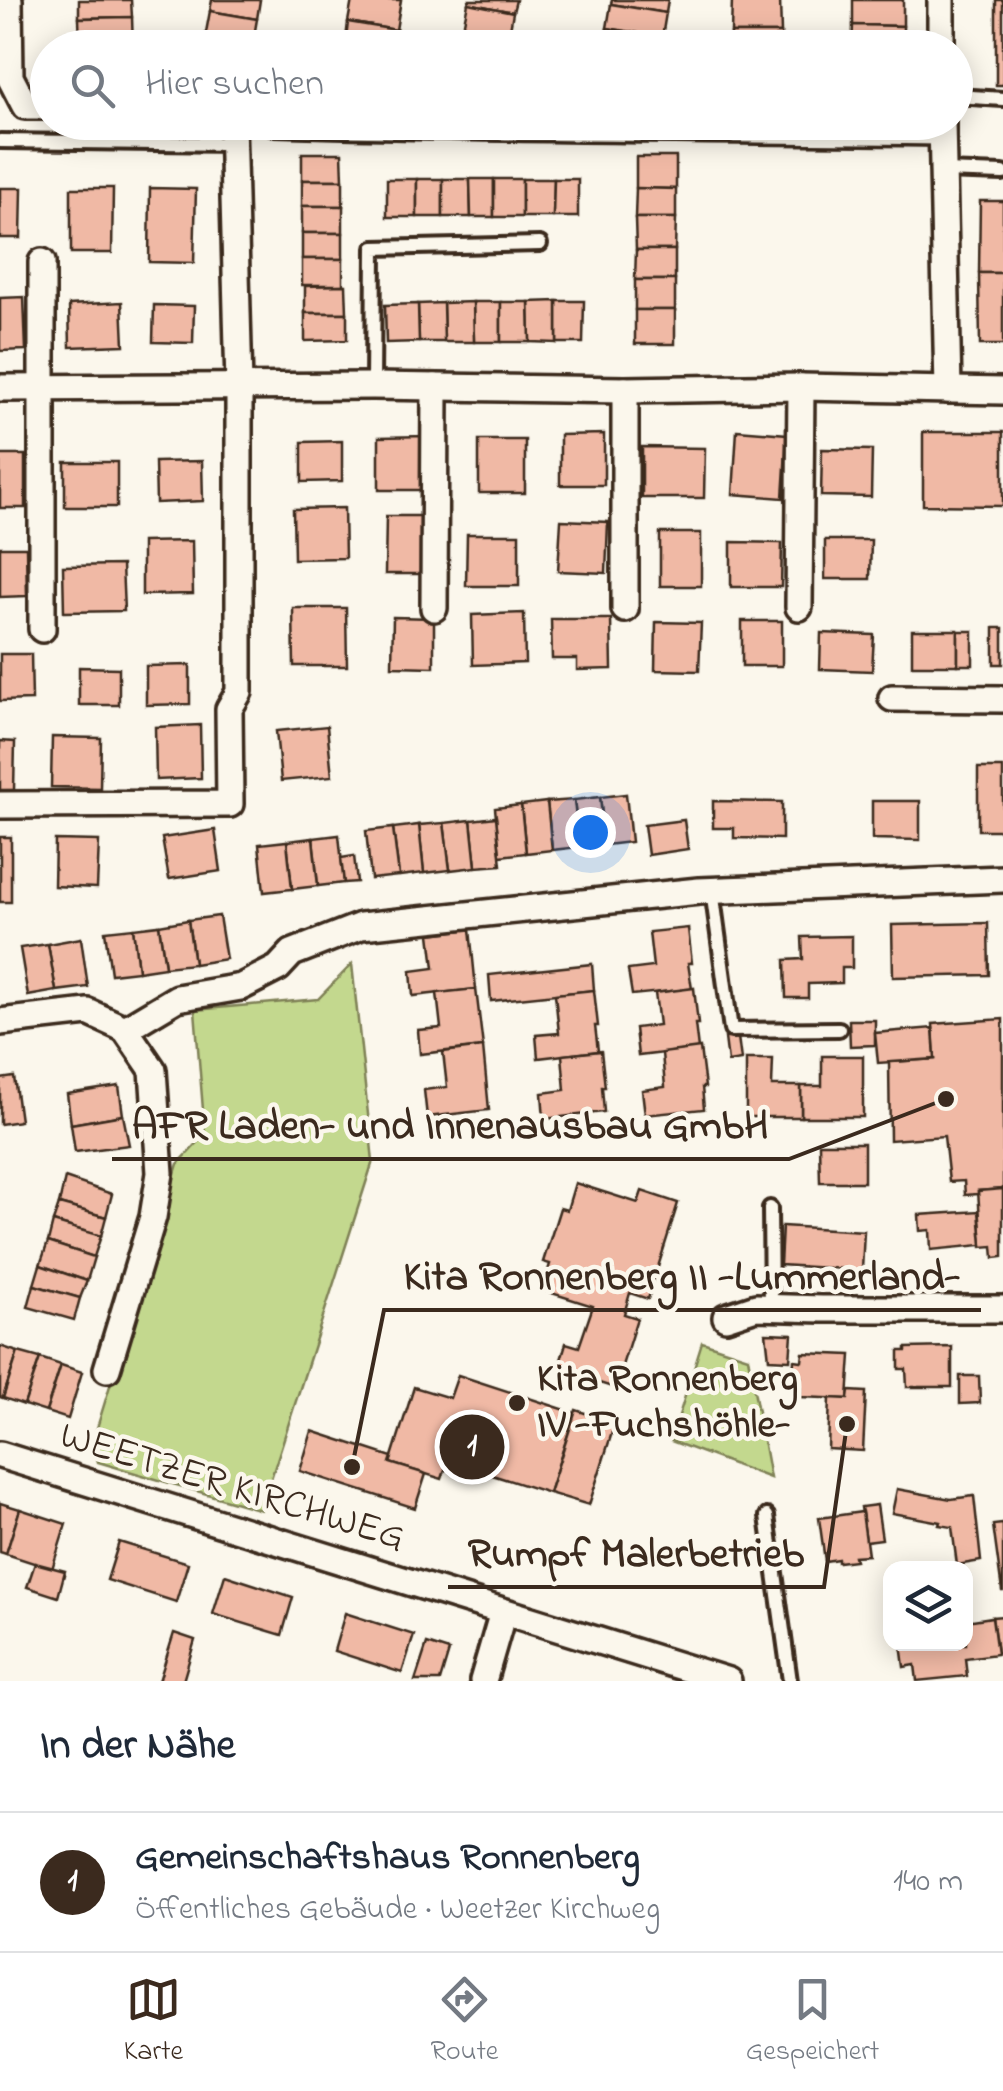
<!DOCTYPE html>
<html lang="de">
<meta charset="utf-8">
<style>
body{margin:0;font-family:"Indie Flower",sans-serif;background:#f6f6f7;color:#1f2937}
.controls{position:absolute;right:30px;bottom:30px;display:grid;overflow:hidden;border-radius:20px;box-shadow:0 5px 25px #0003}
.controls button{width:90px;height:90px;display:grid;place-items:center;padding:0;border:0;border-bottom:2px solid #e0e1e3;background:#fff;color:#1f2937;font:50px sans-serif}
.you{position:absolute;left:590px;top:832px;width:35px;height:35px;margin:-25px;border:8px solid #fff;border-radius:50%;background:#1a73e8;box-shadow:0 0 0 15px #1a73e833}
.badge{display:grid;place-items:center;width:65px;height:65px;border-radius:50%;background:#3b2a1e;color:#fff;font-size:32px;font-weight:700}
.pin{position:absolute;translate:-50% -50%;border:5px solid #fff;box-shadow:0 2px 10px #0006}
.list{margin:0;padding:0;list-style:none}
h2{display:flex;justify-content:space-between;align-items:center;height:130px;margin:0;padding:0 40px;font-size:42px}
h2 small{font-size:32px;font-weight:400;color:#747a83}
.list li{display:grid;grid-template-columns:65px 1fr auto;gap:30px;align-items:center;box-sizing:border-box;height:140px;padding:0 40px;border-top:2px solid #e0e1e3}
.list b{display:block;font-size:38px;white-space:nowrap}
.list p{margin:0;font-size:32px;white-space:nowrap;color:#747a83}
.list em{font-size:32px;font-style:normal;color:#747a83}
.icon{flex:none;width:55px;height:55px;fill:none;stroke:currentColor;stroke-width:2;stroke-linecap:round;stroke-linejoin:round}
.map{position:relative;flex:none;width:1003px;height:1681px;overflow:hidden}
.search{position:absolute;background:#fff;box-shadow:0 5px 25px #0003;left:30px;right:30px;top:30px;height:110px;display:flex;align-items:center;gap:25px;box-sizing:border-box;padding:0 35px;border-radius:55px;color:#747a83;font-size:38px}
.sheet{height:270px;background:#fff}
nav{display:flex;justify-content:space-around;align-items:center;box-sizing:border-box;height:140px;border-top:2px solid #e0e1e3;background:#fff;font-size:28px;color:#747a83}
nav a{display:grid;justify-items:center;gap:5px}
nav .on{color:#3b2a1e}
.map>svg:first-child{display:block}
.green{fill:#c3d88e;stroke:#7f8156;stroke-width:2.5}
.building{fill:#f0b9a5;stroke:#3b2a1e;stroke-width:2.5}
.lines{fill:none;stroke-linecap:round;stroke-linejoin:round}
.lane-casing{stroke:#3b2a1e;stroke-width:20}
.street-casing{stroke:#3b2a1e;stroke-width:32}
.lane{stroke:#fbf7ec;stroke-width:12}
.street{stroke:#fbf7ec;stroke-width:25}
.poi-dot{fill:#3b2a1e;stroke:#fbf7ec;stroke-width:4}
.labels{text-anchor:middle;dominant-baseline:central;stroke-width:9;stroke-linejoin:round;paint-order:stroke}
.poi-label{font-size:40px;font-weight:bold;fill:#3b2a1e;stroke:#fbf7ec;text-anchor:start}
.street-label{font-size:40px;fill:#3b2a1e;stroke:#fbf7ec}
.leader{fill:none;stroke:#3b2a1e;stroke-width:4}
.callout-dot{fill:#3b2a1e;stroke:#fbf7ec;stroke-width:4}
.callout-label{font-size:42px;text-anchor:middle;font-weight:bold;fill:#3b2a1e;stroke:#fbf7ec;stroke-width:9;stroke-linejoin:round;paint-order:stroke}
</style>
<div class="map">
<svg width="1003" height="1681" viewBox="0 0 1003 1681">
<rect width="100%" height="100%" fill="#fbf7ec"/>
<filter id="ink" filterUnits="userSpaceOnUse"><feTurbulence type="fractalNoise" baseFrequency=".01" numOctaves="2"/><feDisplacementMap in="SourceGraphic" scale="20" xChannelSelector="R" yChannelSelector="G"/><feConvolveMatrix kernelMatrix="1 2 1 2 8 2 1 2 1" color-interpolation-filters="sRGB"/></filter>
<g filter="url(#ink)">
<g class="green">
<path d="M352 964 373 1161 261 1510 98 1462 93 1441 178 1164 205 1135 195 1010 318 999Z"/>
<path d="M702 1342 748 1357 770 1478 671 1441Z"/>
</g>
<g class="building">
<path d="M79 0H131L132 17 79 18Z"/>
<path d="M212 0H260L257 19 210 11Z"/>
<path d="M352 0H401L396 30 348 22Z"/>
<path d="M469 0H516L513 12 468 3Z"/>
<path d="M612 0H668L666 13 611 4Z"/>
<path d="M732 0H780L781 33H731Z"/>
<path d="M853 0H903V26L853 25Z"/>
<rect x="996" y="0" width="7" height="85"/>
<path d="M468 3 513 12 508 41 462 32Z"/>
<path d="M611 4 666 13 662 37 607 28Z"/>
<path d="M210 11 257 19 252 48H231L204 43Z"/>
<path d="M132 17 133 48H80L79 18Z"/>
<path d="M348 22 396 30 393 48H345Z"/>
<path d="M853 25 903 26V48H852Z"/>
<path d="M607 28 662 37 660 48H604Z"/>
<path d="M462 32 508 41 507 48H460Z"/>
<path d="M731 33H781L782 48H731Z"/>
<path d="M302 153H342L343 180H302Z"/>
<path d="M636 157H676V189L636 188Z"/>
<rect x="387" y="179" width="30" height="38"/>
<rect x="417" y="179" width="26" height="38"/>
<path d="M443 179H470L471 217H443Z"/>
<path d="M470 179H494V217H471Z"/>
<rect x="494" y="179" width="28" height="38"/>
<path d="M522 179H554L553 217H522Z"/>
<path d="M554 179H578V217H553Z"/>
<rect x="302" y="180" width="41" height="26"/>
<path d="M0 188H22L21 238H0Z"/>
<path d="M71 188H113L112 253H71Z"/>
<path d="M150 188 196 189 194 263 149 262Z"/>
<path d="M636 188 676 189V218H635Z"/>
<path d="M980 201H1003V273H979Z"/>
<rect x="302" y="206" width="41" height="27"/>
<path d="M635 218H676L675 250H636Z"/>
<rect x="302" y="233" width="41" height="26"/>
<path d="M636 250H675V280H635Z"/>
<rect x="302" y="259" width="41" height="26"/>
<path d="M979 273H1003V345H980Z"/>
<rect x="635" y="280" width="40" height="30"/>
<path d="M346 285 347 313H305V286Z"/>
<path d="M24 297 26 350 0 351V298Z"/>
<path d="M557 301H584L583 343H557Z"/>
<path d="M557 301V343L530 342 529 302Z"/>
<path d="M122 302 124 345 70 347 69 305Z"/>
<path d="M473 302H501V342H474Z"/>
<path d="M473 302 474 342H444L443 303Z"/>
<path d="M501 302H529L530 342H501Z"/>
<path d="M443 303 444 342H419L418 304Z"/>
<path d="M418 304 419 342 386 343 385 305Z"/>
<path d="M154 305 194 306 193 343 153 342Z"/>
<rect x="635" y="310" width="40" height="34"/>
<path d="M305 313H347V340L305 341Z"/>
<path d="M737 430 787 434 783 498 733 494Z"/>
<path d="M923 432H1003V506L923 505Z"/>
<path d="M604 434V485H560V435Z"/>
<path d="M427 436V490H379V437Z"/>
<rect x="479" y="440" width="46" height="53"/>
<path d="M342 441V481L302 482V442Z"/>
<path d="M642 447 705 448 704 498H642Z"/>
<path d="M822 449 872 450 871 497 821 496Z"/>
<rect x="0" y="455" width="25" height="53"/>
<path d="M202 461 203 501 156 503 155 462Z"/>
<rect x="65" y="462" width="52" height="45"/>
<path d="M344 508 345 558 294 559 293 509Z"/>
<path d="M386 516H427V574H385Z"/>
<path d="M561 520 608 522 606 573 558 571Z"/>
<rect x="660" y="533" width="41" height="53"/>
<path d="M467 534H519V586H466Z"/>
<path d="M825 540H871L870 579H825Z"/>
<path d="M192 541 193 594 142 595V542Z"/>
<path d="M731 542 782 543 781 587H731Z"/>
<path d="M0 547H26L27 596 0 597Z"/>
<path d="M122 565 124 611 64 612 63 566Z"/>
<path d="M293 608H346L347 666H294Z"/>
<path d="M524 613 525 663 473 665 472 615Z"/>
<path d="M393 617 434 618V667L392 666Z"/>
<path d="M551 619H611L612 669 577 670V659H552Z"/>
<rect x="742" y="621" width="40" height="45"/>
<path d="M656 622 701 623 699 671 655 670Z"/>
<rect x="994" y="628" width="9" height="36"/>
<rect x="912" y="630" width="46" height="35"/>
<rect x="958" y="631" width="15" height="34"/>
<path d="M821 633 874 635 872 671 820 669Z"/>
<path d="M0 654H31L32 700 0 701Z"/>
<path d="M190 665V704L146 705V666Z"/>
<path d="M79 667 119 668V705H79Z"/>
<path d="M200 725 201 778 156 780 155 727Z"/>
<path d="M327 726 332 776 281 781 276 731Z"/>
<path d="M52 737 101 738 100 788 51 787Z"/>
<path d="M0 741 15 742 14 790H0Z"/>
<rect x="978" y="768" width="25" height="62"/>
<path d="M626 794 631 842 605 845 600 797Z"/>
<path d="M600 797 605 845 579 847 574 800Z"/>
<path d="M574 800 579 847 552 850 547 802Z"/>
<path d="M713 801 782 802V839L734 838V828H713Z"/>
<path d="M872 801H920V840L872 839Z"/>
<path d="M547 802 552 850 526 853 521 805Z"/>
<path d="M521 805 526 853 500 856 495 808Z"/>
<path d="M496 817 501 865 476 867 471 820Z"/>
<path d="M471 820 476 867 450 870 444 823Z"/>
<path d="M684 820 688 849 648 855 644 825Z"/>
<path d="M444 823 450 870 424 873 419 825Z"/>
<path d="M419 825 424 873 399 876 393 828Z"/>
<path d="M393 828 399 876 371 879 366 831Z"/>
<path d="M215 830 221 871 169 879 162 838Z"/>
<path d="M339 835 344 883 318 886 313 838Z"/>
<rect x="0" y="837" width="11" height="65"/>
<path d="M313 838 318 886 292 889 287 841Z"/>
<path d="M55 840 99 841 97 888 54 886Z"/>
<path d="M287 841 292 889 264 892 259 844Z"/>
<path d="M354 856 357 882 344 883 341 858Z"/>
<path d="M219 916 226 959 194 964 188 920Z"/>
<path d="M188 920 194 964 165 967 159 925Z"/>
<path d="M988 923 989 975 893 977 892 925Z"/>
<path d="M159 925 165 967 138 971 133 928Z"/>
<path d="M133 928 138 971 111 974 105 931Z"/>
<path d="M688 928 692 963H688L692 989 632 995 628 970 653 967 649 932Z"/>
<path d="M470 929 476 989 413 996 411 971 434 968 430 934Z"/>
<path d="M852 936V968H842V983L808 984V998H786L785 960 803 959 802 937Z"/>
<path d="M81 938 88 987 56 991 48 944Z"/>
<path d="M48 944 56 991 28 996 20 948Z"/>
<path d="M592 964 594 990 491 1001 489 975Z"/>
<path d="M694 988 698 1024H695L698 1049 638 1056 635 1028 659 1025 655 993Z"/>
<path d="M476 989 483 1047 420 1054 418 1030 441 1028 437 993Z"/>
<path d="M594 990 598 1026H595L598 1051 538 1058 536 1035 559 1033 555 994Z"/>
<path d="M1003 1019V1189L978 1191V1194L965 1195 964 1181 949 1182 944 1136 890 1140 889 1062 935 1059 933 1024Z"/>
<path d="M849 1020H875V1045L850 1046Z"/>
<path d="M933 1028 935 1059 878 1063 875 1033Z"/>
<path d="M738 1037 741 1060 728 1062 725 1038Z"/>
<path d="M483 1047 489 1110 427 1117 424 1090 447 1087 443 1052Z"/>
<path d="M700 1048 705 1087H702L704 1109 645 1115 642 1090 665 1087 662 1053Z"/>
<path d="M601 1051 605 1087H602L604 1112 544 1119 542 1093 565 1090 562 1055Z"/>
<path d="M822 1056H863V1117H801V1086H822Z"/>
<path d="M746 1059H773L772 1086H801V1117H746Z"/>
<path d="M14 1077 20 1121 0 1124V1079Z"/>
<path d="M119 1086 123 1115 71 1124 67 1094Z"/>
<path d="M123 1115 129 1145 75 1152 71 1124Z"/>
<path d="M819 1143H864V1182H820Z"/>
<path d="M65 1178 112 1194 106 1217 59 1204Z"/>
<path d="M575 1183 638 1203 642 1191 678 1203 648 1299 630 1293 624 1314 637 1318 615 1388 558 1370 566 1343 579 1347 593 1306 542 1290 550 1264 543 1262 560 1208 567 1210Z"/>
<path d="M1003 1189V1257L994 1258 993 1246 982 1247 978 1191Z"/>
<path d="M59 1204 106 1217 101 1236 53 1222Z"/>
<path d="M979 1211 982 1245 931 1250 930 1230 920 1231 919 1215Z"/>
<path d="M53 1222 101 1236 94 1257 48 1242Z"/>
<path d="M782 1226 864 1231 862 1270 780 1265Z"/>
<path d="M48 1242 94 1257 87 1281 40 1265Z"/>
<path d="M40 1265 87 1281 80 1298 34 1285Z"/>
<path d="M34 1285 80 1298 74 1320 28 1307Z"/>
<path d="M766 1333 792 1334 790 1360 769 1359Z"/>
<path d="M0 1346 18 1352 3 1398 0 1397Z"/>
<path d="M952 1347V1387H907L906 1369H899V1351H906V1348Z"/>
<path d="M18 1352 40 1358 24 1405 3 1398Z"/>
<path d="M803 1353 851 1355 848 1399 800 1397 801 1377H793L794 1360 802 1361Z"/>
<path d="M40 1358 61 1365 46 1412 24 1405Z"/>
<path d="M61 1365 82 1372 68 1419 46 1412Z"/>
<path d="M458 1375 575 1413 549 1493 448 1461 442 1479 390 1463 414 1387 450 1398Z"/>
<path d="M960 1376H979L980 1403 960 1404Z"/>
<path d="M849 1391 866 1392 863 1451 828 1449 830 1398 848 1399Z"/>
<path d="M576 1410 615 1423 589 1505 549 1493Z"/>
<path d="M312 1431 392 1457 390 1463 426 1474 415 1508 300 1471Z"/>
<path d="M897 1489 951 1499 974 1496 981 1561 957 1565 952 1527 939 1525 940 1522 892 1513Z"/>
<path d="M0 1503 20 1509 6 1554 0 1552Z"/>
<path d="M877 1505 882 1539 866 1541 861 1507Z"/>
<path d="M20 1509 66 1524 52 1569 6 1554Z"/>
<path d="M862 1512 868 1555 854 1556 855 1560 838 1562V1559L825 1561 819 1518Z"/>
<path d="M1003 1524V1591H1002L993 1525Z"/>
<path d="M119 1542 188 1563 176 1602 107 1580Z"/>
<path d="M35 1563 65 1571 58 1597 27 1587Z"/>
<path d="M225 1575 293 1597 282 1635 213 1614Z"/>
<path d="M345 1613 414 1635 402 1673 334 1651Z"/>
<path d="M1003 1616V1652L997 1653 992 1617Z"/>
<path d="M992 1617 997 1654 965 1658 967 1676 917 1681 915 1665 904 1667 901 1644H966V1621Z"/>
<path d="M174 1633 195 1640 183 1681H159Z"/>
<path d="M427 1644 449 1651 440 1681H415Z"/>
</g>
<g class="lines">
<g class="lane-casing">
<g id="lane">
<path d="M956 96 1003 99"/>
<path d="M0 141 234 144"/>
<path d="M943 171 1003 173"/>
<path d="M373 386 374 248 540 244"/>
<path d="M712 890 731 1030 839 1029"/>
<path d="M770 1208 771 1307"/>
<path d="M767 1516 790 1681"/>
</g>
</g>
<g class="street-casing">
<g id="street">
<path d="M9 0 10 77 25 106H48"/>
<path d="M941 0V48"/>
<path d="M275 122C497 129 719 129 941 132"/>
<path d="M942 122 948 390"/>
<path d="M42 262V629"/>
<path d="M0 388 373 386 625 390 801 387 1003 391"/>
<path d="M625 390V609"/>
<path d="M799 607 801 387"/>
<path d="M434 608 435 387"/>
<path d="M892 698 1003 699"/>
<path d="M0 805 230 804 229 709 239 692V386L232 122"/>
<path d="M0 1022 88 1012 125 1029 177 998 241 987 278 968 292 953 361 926 699 891 1003 879"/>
<path d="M726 1317 756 1307 822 1309H1003"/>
<path d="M107 1369 153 1217 160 1173 153 1070 125 1029"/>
<path d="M0 1455 728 1681"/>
<path d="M483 1681 503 1612"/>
</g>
</g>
<use href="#lane" class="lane"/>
<use href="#street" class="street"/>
</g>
</g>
<circle class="poi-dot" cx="517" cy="1403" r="10"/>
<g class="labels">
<g class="poi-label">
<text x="537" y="1380">Kita Ronnenberg<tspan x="537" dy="46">IV -Fuchshöhle-</tspan></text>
</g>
<g class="street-label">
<text transform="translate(232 1488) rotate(17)">WEETZER KIRCHWEG</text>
</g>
</g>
<path class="leader" d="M946 1099L789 1159H112M352 1467L384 1310H981M847 1424L824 1587H448"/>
<g class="callout-dot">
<circle cx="946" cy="1099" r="10"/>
<circle cx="352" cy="1467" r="10"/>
<circle cx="847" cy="1424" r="10"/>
</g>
<g class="callout-label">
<text x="450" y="1138">AFR Laden- und Innenausbau GmbH</text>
<text x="682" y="1289">Kita Ronnenberg II -Lummerland-</text>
<text x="636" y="1566">Rumpf Malerbetrieb</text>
</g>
</svg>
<div class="controls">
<button><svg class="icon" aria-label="layers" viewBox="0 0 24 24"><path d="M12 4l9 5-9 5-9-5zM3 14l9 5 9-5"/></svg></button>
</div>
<div class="you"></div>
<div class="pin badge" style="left:472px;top:1447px">1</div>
<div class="search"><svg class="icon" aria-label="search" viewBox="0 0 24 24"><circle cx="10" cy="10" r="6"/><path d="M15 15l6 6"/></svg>Hier suchen</div>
</div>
<section class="sheet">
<h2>In der Nähe<small></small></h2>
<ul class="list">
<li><span class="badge">1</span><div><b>Gemeinschaftshaus Ronnenberg</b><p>Öffentliches Gebäude · Weetzer Kirchweg</p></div><em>140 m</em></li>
</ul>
</section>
<nav>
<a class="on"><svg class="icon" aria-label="map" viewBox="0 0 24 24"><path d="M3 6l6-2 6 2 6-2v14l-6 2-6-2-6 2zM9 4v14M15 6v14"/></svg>Karte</a>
<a><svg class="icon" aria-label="directions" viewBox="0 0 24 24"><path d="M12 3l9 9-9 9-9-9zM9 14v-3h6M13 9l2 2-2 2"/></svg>Route</a>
<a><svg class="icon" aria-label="saved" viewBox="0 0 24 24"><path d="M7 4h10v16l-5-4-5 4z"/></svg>Gespeichert</a>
</nav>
